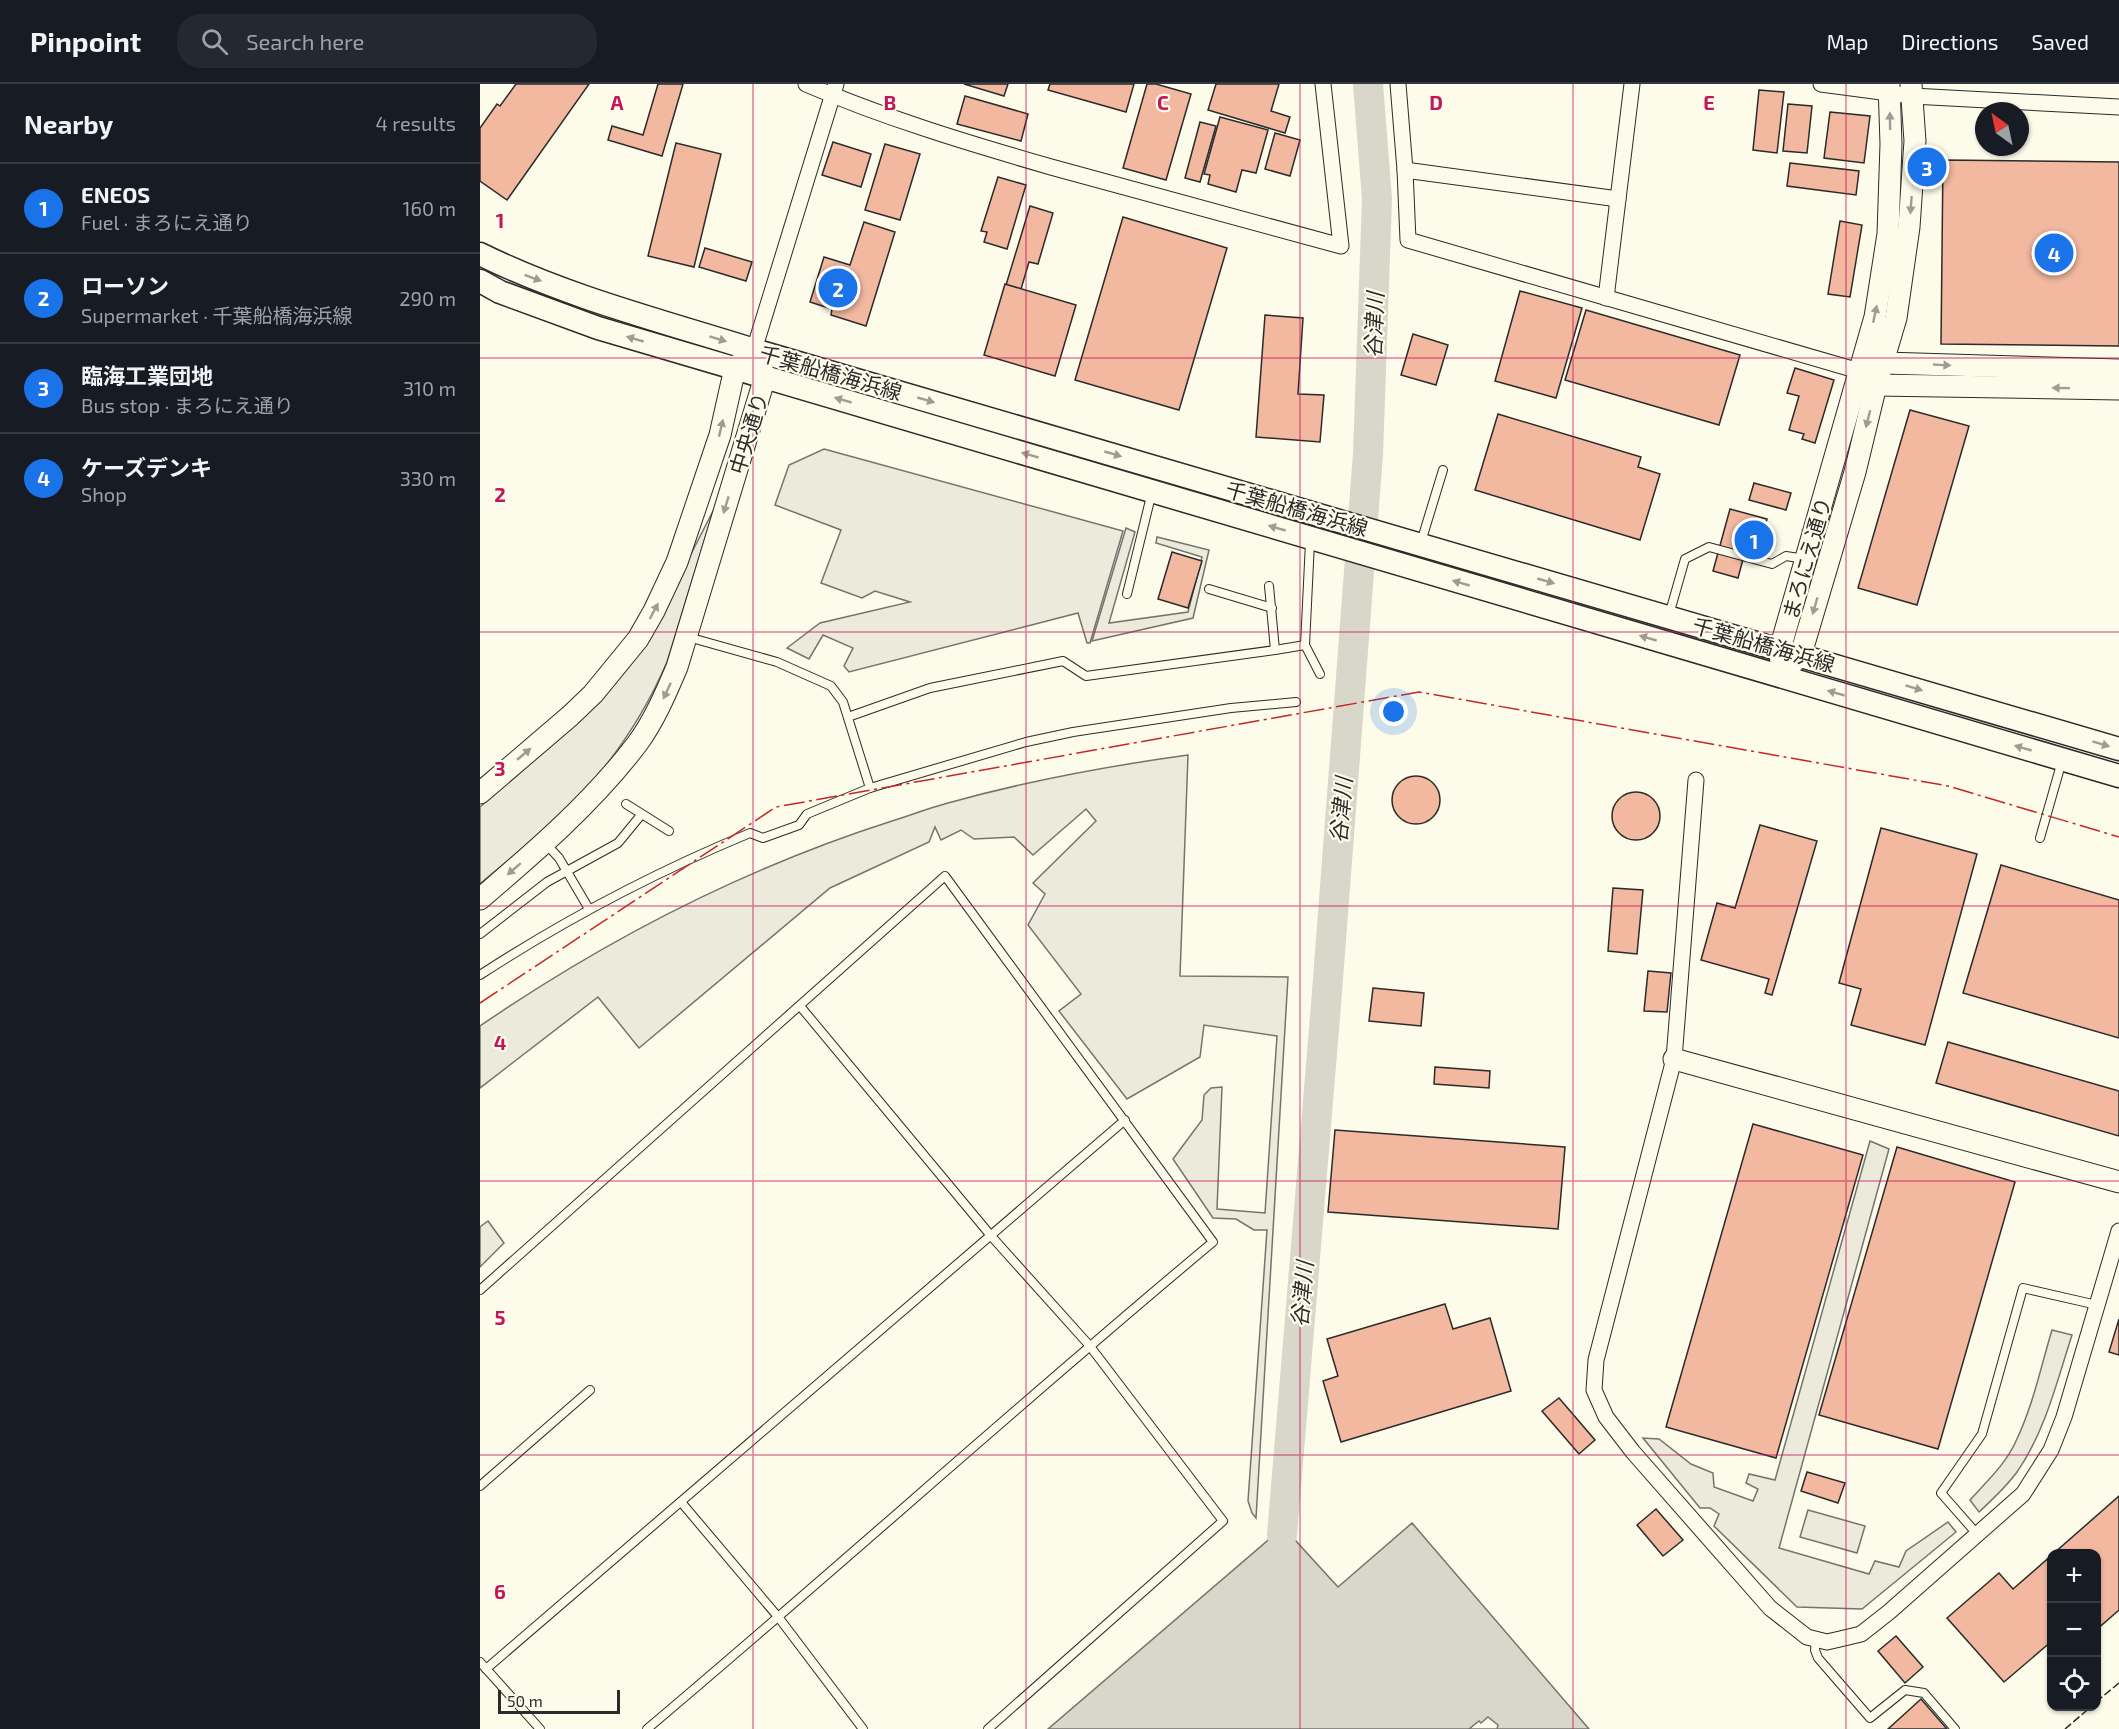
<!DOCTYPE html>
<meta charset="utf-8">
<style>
body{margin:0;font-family:"Exo 2","Noto Sans JP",sans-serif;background:#242831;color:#f1f3f6}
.controls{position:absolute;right:18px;bottom:18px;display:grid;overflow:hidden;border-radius:12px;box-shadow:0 2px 4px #0004}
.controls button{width:54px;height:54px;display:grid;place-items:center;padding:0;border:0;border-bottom:2px solid #363941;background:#171b24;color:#f1f3f6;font:30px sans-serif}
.compass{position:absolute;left:1495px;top:18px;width:54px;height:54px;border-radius:50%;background:#171b24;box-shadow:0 2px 4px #0004;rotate:327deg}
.scale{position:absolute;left:18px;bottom:15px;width:122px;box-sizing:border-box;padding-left:6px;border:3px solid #2b2b2b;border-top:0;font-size:16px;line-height:21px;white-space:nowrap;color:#2b2b2b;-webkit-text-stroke:4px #fdfbea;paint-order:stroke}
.you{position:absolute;left:914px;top:628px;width:21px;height:21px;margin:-15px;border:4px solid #fff;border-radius:50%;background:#1a73e8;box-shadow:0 0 0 9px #1a73e833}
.badge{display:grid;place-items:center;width:39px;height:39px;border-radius:50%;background:#1a73e8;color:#fff;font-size:20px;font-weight:700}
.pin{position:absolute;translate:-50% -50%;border:3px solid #fff;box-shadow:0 2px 6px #0006}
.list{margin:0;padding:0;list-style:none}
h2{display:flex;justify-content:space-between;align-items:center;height:78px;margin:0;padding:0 24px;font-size:26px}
h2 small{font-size:20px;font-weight:400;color:#9ea1a6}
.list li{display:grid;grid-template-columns:39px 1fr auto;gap:18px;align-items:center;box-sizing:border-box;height:90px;padding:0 24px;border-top:2px solid #363941}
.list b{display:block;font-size:22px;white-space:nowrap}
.list p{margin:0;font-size:20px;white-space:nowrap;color:#9ea1a6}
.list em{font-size:20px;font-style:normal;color:#9ea1a6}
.icon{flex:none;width:33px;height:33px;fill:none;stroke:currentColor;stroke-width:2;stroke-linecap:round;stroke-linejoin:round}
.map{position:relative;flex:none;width:1639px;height:1645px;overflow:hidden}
header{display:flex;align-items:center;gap:36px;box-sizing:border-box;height:84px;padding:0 30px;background:#171b24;border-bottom:2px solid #363941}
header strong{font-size:28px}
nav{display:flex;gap:33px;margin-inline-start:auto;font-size:21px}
.search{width:420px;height:54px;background:#242831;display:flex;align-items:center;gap:15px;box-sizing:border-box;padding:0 21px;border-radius:24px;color:#9ea1a6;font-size:22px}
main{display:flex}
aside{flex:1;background:#171b24}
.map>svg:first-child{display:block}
.green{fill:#ecebdb;stroke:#74746e;stroke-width:1.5}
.water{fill:#d8d7c9;stroke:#74746e;stroke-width:1.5}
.pier{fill:#fdfbea;stroke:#74746e;stroke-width:1.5}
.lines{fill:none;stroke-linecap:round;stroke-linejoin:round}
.river{stroke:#d8d7c9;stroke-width:30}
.building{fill:#f2b8a0;stroke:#2b2b2b;stroke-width:1.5}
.lane-casing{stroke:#2b2b2b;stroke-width:10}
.street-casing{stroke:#2b2b2b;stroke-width:17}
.secondary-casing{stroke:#2b2b2b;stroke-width:23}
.primary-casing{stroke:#2b2b2b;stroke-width:25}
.lane{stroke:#fdfbea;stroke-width:8}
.street{stroke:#fdfbea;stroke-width:15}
.secondary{stroke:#fdfbea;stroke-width:21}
.primary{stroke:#fdfbea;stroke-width:22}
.fence{stroke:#2b2b2b;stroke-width:1.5;stroke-dasharray:8 3;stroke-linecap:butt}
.power{stroke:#c62828;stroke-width:1.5;stroke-dasharray:21 4.5 3 4.5;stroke-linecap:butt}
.oneway{fill:#9e9d94}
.grid{fill:none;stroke:#c2185b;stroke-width:1.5;stroke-opacity:0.55}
.labels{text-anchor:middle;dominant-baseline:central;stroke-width:4.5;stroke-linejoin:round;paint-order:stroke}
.street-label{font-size:21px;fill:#2b2b2b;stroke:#fdfbea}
.water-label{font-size:22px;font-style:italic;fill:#2b2b2b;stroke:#fdfbea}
.grid-label{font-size:20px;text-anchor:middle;font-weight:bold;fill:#c2185b;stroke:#fdfbea;stroke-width:4.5;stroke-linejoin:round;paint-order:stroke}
</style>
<header>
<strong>Pinpoint</strong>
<div class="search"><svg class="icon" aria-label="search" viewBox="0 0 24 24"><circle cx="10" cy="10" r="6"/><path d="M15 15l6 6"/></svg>Search here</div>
<nav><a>Map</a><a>Directions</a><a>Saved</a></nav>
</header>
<main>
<aside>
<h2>Nearby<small>4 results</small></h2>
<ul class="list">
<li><span class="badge">1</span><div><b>ENEOS</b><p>Fuel · まろにえ通り</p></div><em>160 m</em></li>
<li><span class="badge">2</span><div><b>ローソン</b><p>Supermarket · 千葉船橋海浜線</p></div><em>290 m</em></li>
<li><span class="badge">3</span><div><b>臨海工業団地</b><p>Bus stop · まろにえ通り</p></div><em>310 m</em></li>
<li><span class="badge">4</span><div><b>ケーズデンキ</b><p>Shop</p></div><em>330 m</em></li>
</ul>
</aside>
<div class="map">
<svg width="1639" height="1645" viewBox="0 0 1639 1645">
<rect width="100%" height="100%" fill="#fdfbea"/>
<g class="green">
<path d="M344 365 643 447 610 559H607L598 529 369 588 364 582 373 564 343 551 329 575 307 564 340 539 430 518 395 507 382 514 341 499 361 446 295 421 309 381Z"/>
<path d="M234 425 187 578C169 620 144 660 115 695 84 733 37 768 0 800V723L121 617 147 585 165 560Z"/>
<path d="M646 444 655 448 629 539 708 528 722 473 676 459 677 453 729 466 713 534 612 557Z"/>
<path d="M708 671 700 892 808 893 776 1434 772 1429 768 1417 787 1146H774L756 1135 733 1134 693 1075 722 1036 724 1011 731 1004 742 1003 737 1125 785 1129 797 952 724 941 720 973 647 1015 579 927 601 910 548 841 565 810 553 799 616 737 606 725 553 771 534 753 494 755 481 746 461 756 455 743 449 758 350 804 159 964 118 913 0 1004V942C127 855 265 784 412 737 431 731 449 724 468 719 547 697 628 682 708 671Z"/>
<path d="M1390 1057 1409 1065 1299 1464 1389 1490 1395 1477 1419 1483 1426 1467 1468 1438 1476 1448 1382 1525 1317 1523 1234 1442 1239 1430 1230 1424H1220L1163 1354 1179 1355 1211 1380 1233 1389 1234 1403 1273 1417 1278 1405 1266 1399 1269 1390 1295 1396Z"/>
<path d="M8 1137 24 1159 0 1183V1143Z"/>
<path d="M1572 1246 1592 1251C1577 1297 1565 1348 1537 1388 1526 1403 1513 1415 1499 1428L1490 1416C1506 1398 1526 1380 1536 1357 1553 1322 1561 1282 1572 1246Z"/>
<path d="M1328 1426 1385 1442 1377 1469 1320 1453Z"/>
</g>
<path class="water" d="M932 1439 1109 1645H568L794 1451 815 1456 858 1503Z"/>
<path class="pier" d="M1008 1633 1018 1641 1017 1645H989L999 1637 1001 1639Z"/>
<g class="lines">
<path class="river" d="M802 1451 846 921 888 370 897 115 888 0"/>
</g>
<g class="building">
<path d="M36 0H109L27 116 0 97V44L17 20 20 22Z"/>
<path d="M178 0H203L182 72 128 56 132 42 163 51Z"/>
<path d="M484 0H528L524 12Z"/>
<path d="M570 0H654L646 28 568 6Z"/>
<path d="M667 0H676L711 10 686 96 643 84Z"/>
<path d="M736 0H799L791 27 810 33 805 49 728 26Z"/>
<path d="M1279 6 1304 8 1297 69 1273 66Z"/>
<path d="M485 12 548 30 541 57 477 40Z"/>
<path d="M1308 20 1332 22 1327 69 1303 67Z"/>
<path d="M1350 28 1390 32 1384 79 1344 74Z"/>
<path d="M740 33 788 46 776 89 762 86 756 108 728 100 730 91 724 90Z"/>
<path d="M720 38 736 42 720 98 705 94Z"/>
<path d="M795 49 820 56 810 92 785 85Z"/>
<path d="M353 58 391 70 381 103 342 91Z"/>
<path d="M196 59 241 70 214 183 168 172Z"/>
<path d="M405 60 440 70 420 136 385 126Z"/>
<path d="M1463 76 1639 78V262L1461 260Z"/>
<path d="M1310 79 1379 87 1376 111 1307 102Z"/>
<path d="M518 93 546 101 527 165 504 158 507 148 501 147Z"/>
<path d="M550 122 573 129 558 180 549 178 541 205 526 201Z"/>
<path d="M643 133 747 164 699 326 595 296Z"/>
<path d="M1360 137 1382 141 1370 213 1348 210Z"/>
<path d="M384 138 415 148 386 242 351 231 352 225 330 218 344 173 370 181Z"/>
<path d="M225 164 272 178 266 197 219 183Z"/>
<path d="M525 200 596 221 575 292 504 271Z"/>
<path d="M1040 207 1102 224 1076 314 1015 297Z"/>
<path d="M1106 226 1260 271 1239 341 1085 296Z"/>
<path d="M785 231 823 234 818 310 844 311 840 358 776 353Z"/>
<path d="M933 250 968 261 956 301 921 291Z"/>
<path d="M1315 284 1354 296 1335 359 1322 355 1324 350 1309 346 1319 312 1307 309Z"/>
<path d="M1430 326 1489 342 1437 521 1378 504Z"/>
<path d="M1018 330 1161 373 1158 383 1180 390 1160 456 995 406Z"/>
<path d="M1274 399 1311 409 1306 426 1269 416Z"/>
<path d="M1250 425 1287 435 1278 468 1266 464 1258 494 1233 487Z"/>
<path d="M692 468 722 477 708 524 678 515Z"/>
<circle cx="936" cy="716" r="24"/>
<circle cx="1156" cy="732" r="24"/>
<path d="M1280 741 1337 757 1292 911 1285 909 1289 895 1221 876 1237 819 1255 824Z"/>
<path d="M1401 744 1497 770 1445 961 1371 941 1381 905 1359 899Z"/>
<path d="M1521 781 1639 816V954L1483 909Z"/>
<path d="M1133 804 1163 806 1157 870 1128 867Z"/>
<path d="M1168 887 1191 889 1187 928 1164 927Z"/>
<path d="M893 904 944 909 941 942 889 937Z"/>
<path d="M1468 958 1639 1007V1052L1456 999Z"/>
<path d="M955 983 1010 987 1009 1004 954 1000Z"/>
<path d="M1273 1040 1383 1071 1296 1374 1186 1343Z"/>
<path d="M855 1046 1085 1063 1078 1145 848 1128Z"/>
<path d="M1417 1063 1535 1098 1458 1365 1339 1331Z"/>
<path d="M965 1220 973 1245 1010 1234 1031 1307 861 1358 843 1297 858 1292 847 1255Z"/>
<path d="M1639 1235V1271L1629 1268Z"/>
<path d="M1079 1314 1115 1356 1099 1370 1062 1327Z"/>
<path d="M1327 1388 1365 1399 1358 1419 1321 1407Z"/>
<path d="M1639 1412V1526L1616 1546V1470H1573Z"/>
<path d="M1176 1425 1203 1456 1183 1472 1157 1441Z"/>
<path d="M1572 1471V1557L1524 1598 1467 1534 1519 1489 1533 1505Z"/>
<path d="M1416 1552 1443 1583 1425 1599 1398 1567Z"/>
<path d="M1441 1615 1467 1645H1408Z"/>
</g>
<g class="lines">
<g class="lane-casing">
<g id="lane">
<path d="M830 458 825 561 840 590"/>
<path d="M941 458 963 386"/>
<path d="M729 505 792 524"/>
<path d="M647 510 672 408"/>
<path d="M1189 531 1205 475 1229 463 1292 480 1306 472 1325 475"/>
<path d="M208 553 297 578 351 602 363 618 390 704"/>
<path d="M795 566 825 561"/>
<path d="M368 633 450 604 583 577 606 592 795 566 789 502"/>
<path d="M146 720 189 747"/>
<path d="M1560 754 1582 677"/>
<path d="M66 760 79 774 109 825"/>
<path d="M0 850 67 798 138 759 161 731"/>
<path d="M0 891C86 835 176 788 270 749L283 754 319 741 327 730 390 704 546 658 593 648 751 624 816 618"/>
<path d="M320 922 512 1153 609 1261 743 1437 508 1645"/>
<path d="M0 1206 465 792 733 1158C542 1317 357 1485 167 1645"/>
<path d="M0 1402 110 1306"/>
<path d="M201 1418 299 1534 383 1645"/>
<path d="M1497 1450 1461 1409 1502 1350 1543 1204 1617 1221"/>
<path d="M1336 1556 1335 1566 1338 1574 1390 1634 1425 1606 1444 1609 1475 1645"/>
<path d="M0 1578 60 1645"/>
<path d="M6 1585 645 1036"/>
</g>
</g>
<g class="street-casing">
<g id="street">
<path d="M326 0C405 34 488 59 571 83 667 110 764 136 861 162L843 0"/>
<path d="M918 0 925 86 928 156 1379 287"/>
<path d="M1341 0 1432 12 1639 23"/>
<path d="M925 86 1138 115"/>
<path d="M1126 214 1152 0"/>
<path d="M274 266 356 0"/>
<path d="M1216 696 1194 975 1116 1276 1114 1306 1126 1333 1153 1368 1290 1524 1327 1553 1347 1558 1360 1555 1381 1550 1409 1528 1543 1410 1571 1366 1584 1333 1639 1147"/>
</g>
</g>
<g class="secondary-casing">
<g id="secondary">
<path d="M1391 283 1404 279 1639 286"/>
<path d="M1387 293 1396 301 1639 305"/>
<path d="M1301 582 1300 565 1395 233 1408 150 1411 60 1409 0"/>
<path d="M1301 592 1321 570 1375 388 1396 301 1416 234 1429 143 1435 57 1431 0"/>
<path d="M0 709 90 632 113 610 158 555 174 527 197 478 240 351 255 284 274 266 285 293 197 583C186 609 174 637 157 660 112 719 56 767 0 815"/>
<path d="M1194 975 1639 1098"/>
</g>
</g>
<g class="primary-casing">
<g id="primary">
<path d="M0 170C87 213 182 237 274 266L1639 665"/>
<path d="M0 197 20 208 118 244 1639 692"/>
</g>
</g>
<use href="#lane" class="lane"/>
<use href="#street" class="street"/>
<use href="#secondary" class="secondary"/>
<use href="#primary" class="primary"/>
<g class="fence">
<path d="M1616 1618 1639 1599"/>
<path d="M1585 1645 1612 1622"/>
</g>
<path class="power" d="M0 919 296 723 939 608 1468 702 1639 753"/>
</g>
<defs><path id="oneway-solid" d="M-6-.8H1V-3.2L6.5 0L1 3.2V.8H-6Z" transform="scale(1.5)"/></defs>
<g class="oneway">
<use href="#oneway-solid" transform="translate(1410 37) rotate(-91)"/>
<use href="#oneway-solid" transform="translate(1431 121) rotate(94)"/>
<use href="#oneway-solid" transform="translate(53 194) rotate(20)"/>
<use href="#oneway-solid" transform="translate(1395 230) rotate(-78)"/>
<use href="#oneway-solid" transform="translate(155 255) rotate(-164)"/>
<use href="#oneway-solid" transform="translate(238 255) rotate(17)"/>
<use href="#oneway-solid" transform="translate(1462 281) rotate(3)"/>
<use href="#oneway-solid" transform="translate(1581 304) rotate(-179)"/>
<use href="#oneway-solid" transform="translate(363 316) rotate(-164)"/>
<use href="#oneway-solid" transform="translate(446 316) rotate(16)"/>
<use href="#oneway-solid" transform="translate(1388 335) rotate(104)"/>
<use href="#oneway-solid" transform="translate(241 344) rotate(-77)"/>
<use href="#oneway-solid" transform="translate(633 370) rotate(16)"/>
<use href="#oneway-solid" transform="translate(550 371) rotate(-164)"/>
<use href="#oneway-solid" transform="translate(246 421) rotate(107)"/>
<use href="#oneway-solid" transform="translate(797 444) rotate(-164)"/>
<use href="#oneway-solid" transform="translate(1066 497) rotate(16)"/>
<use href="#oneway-solid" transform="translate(981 499) rotate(-164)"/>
<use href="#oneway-solid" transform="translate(1335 522) rotate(106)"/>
<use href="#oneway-solid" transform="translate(174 527) rotate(-62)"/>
<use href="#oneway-solid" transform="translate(1168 554) rotate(-164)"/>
<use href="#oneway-solid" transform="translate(1434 604) rotate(17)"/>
<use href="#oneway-solid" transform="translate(187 607) rotate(115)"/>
<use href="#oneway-solid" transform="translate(1356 609) rotate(-164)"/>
<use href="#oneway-solid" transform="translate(1621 660) rotate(17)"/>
<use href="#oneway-solid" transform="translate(1543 664) rotate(-164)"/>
<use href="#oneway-solid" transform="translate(44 670) rotate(-40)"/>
<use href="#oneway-solid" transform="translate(34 785) rotate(139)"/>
</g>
<path class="grid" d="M273 0V1645M546 0V1645M820 0V1645M1093 0V1645M1366 0V1645M0 274H1639M0 548H1639M0 822H1639M0 1097H1639M0 1371H1639"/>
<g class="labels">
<g class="street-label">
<text transform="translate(351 288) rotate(16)">千葉船橋海浜線</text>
<text transform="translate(268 349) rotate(-73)">中央通り</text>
<text transform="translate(817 424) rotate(16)">千葉船橋海浜線</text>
<text transform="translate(1326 474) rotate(-74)">まろにえ通り</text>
<text transform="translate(1284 560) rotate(16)">千葉船橋海浜線</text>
</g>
<g class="water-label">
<text transform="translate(893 241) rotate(-88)">谷津川</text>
<text transform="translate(860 726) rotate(-85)">谷津川</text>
<text transform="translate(821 1210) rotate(-85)">谷津川</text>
</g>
</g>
<g class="grid-label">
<text x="137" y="26">A</text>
<text x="410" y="26">B</text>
<text x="683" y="26">C</text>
<text x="956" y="26">D</text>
<text x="1229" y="26">E</text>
<text x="20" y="144">1</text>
<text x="20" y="418">2</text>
<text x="20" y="692">3</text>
<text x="20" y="966">4</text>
<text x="20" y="1241">5</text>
<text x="20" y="1515">6</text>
</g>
</svg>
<div class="controls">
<button>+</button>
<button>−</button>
<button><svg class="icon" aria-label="locate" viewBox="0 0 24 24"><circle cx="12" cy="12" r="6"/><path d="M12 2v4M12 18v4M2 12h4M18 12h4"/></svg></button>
</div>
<svg class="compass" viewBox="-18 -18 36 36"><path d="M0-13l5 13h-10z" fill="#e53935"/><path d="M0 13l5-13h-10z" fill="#9ea1a6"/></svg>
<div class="scale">50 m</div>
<div class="you"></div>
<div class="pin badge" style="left:1274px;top:456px">1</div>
<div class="pin badge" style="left:358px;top:204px">2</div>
<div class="pin badge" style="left:1447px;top:83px">3</div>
<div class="pin badge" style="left:1574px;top:169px">4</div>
</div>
</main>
